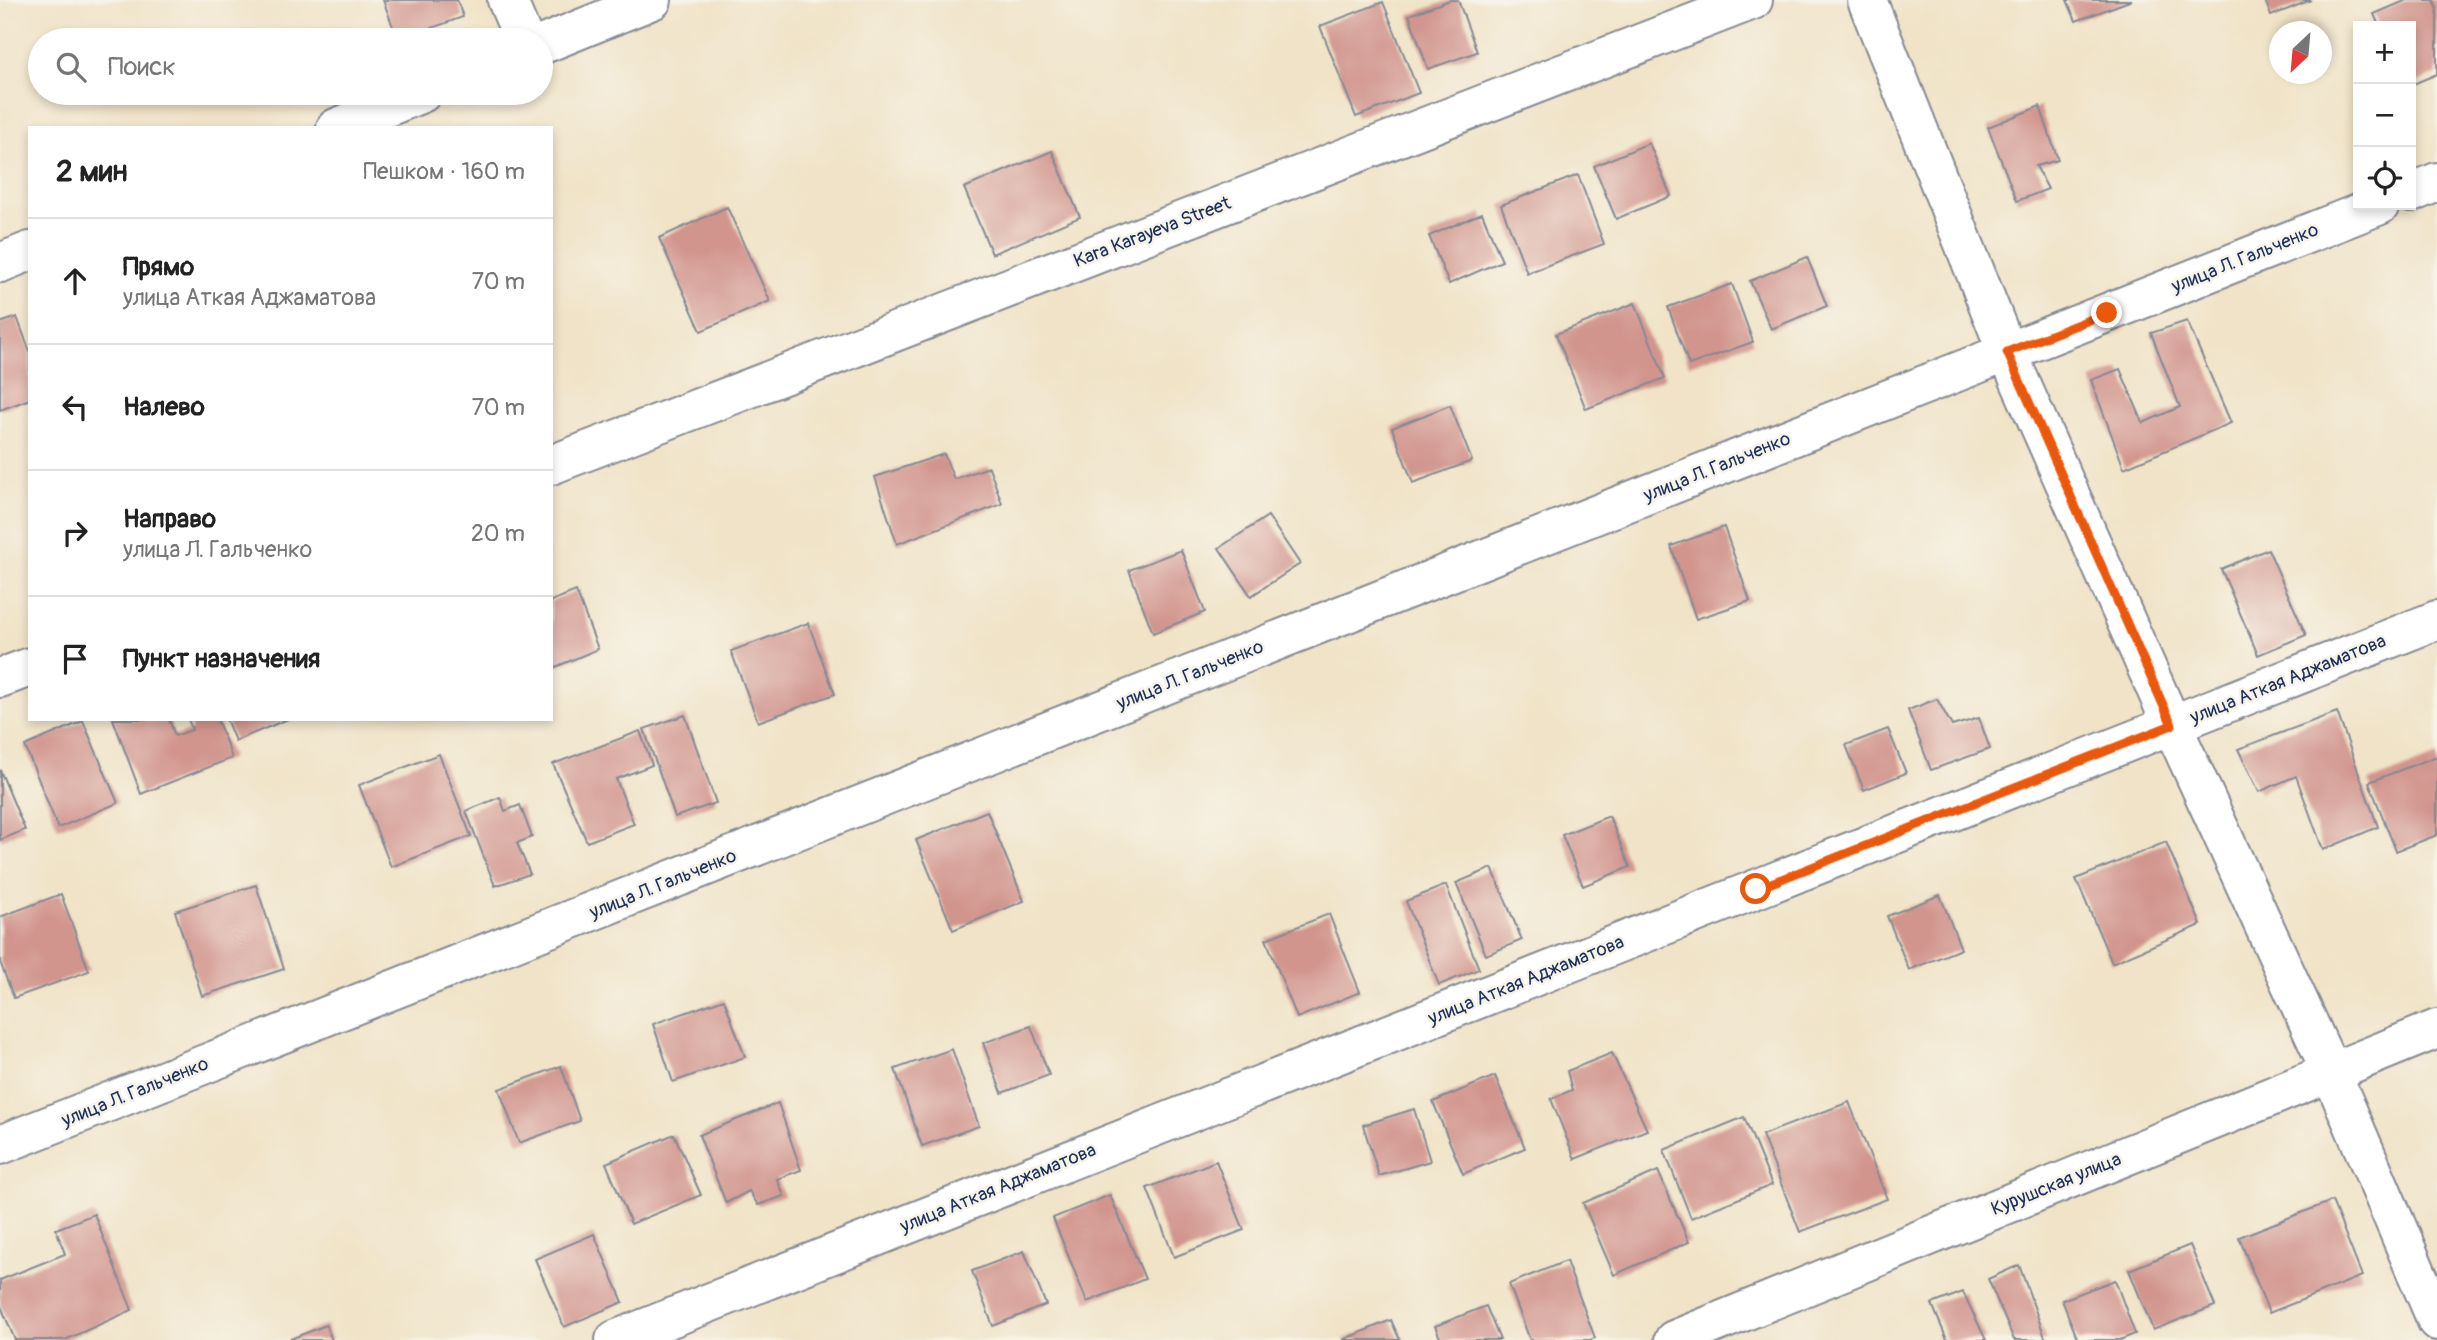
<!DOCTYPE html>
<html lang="ru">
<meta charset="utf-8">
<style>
body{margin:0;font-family:Pangolin,sans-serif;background:#f6f6f6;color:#222}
.controls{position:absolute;right:21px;top:21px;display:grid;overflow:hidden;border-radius:0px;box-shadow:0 4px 10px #0003}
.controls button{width:63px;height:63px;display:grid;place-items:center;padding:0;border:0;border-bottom:2px solid #e0e0e0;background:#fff;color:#222;font:35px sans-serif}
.compass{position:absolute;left:2269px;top:21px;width:63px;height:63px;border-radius:50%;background:#fff;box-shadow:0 4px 10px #0003;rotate:206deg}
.stop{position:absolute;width:21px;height:21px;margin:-16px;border:5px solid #ea580c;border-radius:50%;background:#fff}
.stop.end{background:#ea580c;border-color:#fff;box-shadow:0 2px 7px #0008}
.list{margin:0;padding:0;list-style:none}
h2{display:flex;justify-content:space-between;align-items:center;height:91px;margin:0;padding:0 28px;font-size:30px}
h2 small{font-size:23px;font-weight:400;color:#767676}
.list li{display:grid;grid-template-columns:46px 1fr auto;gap:21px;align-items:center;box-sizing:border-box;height:126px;padding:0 28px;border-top:2px solid #e0e0e0}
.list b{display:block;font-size:26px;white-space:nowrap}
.list p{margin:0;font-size:23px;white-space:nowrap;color:#767676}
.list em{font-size:23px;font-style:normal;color:#767676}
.icon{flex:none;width:38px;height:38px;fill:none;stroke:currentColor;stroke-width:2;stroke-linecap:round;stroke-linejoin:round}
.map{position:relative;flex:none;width:2437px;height:1340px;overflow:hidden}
.search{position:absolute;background:#fff;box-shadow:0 4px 10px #0003;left:28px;top:28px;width:525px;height:77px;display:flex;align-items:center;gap:18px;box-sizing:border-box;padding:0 24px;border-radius:38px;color:#767676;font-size:26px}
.panel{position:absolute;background:#fff;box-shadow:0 4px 10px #0003;left:28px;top:126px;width:525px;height:595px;border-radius:0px}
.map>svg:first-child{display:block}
.building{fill:#d1958e}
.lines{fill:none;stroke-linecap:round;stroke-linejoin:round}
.street-casing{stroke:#868992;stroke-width:42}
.street{stroke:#fff;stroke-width:38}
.route{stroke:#ea580c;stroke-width:9}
.labels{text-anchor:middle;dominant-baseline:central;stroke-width:5;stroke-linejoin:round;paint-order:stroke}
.street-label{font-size:19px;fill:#1b2f5e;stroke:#f7f3e8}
</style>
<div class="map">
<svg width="2437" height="1340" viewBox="0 0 2437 1340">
<rect width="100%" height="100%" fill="#f7f3e8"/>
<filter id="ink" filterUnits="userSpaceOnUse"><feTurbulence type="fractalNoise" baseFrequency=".0143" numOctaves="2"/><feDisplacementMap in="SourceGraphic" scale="14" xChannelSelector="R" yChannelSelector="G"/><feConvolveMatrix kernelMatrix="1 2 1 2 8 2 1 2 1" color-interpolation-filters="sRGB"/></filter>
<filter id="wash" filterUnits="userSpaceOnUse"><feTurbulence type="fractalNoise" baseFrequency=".00686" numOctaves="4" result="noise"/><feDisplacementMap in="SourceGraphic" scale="28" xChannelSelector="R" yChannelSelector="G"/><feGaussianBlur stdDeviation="1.57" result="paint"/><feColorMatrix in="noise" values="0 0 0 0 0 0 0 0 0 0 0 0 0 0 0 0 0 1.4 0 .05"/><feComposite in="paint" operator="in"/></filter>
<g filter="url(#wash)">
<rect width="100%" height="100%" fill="#f0e3c7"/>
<g id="blocks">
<g class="building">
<path d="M383 0H457L463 17 398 40Z"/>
<path d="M1450 0H1458L1477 52 1428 69 1409 15Z"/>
<path d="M2067 0H2132L2076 21Z"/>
<path d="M2265 0H2311L2271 16Z"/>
<path d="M2407 0H2434L2437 8V74L2411 85V26H2379L2374 14Z"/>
<path d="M1383 2 1419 93 1356 117 1320 26Z"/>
<path d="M2040 106 2058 160 2036 166 2048 189 2017 201 1988 127Z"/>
<path d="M1649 143 1671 196 1616 219 1594 166Z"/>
<path d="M1052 151 1080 217 992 254 964 188Z"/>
<path d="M1578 175 1604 244 1527 273 1501 205Z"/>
<path d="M727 207 770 301 701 331 659 238Z"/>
<path d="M1482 213 1502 261 1449 284 1429 236Z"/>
<path d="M1807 257 1827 306 1771 329 1750 281Z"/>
<path d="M1732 284 1753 342 1689 365 1668 307Z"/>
<path d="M1635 303 1665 378 1586 409 1556 334Z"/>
<path d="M17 317 30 352V399L0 410V323Z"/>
<path d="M2187 321 2231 423 2124 468 2091 380 2120 369 2143 423 2180 407 2151 333Z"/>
<path d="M1450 405 1472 461 1413 483 1392 428Z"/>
<path d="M944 454 954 479 989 467 1002 504 897 544 875 477Z"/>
<path d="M1268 516 1300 564 1251 596 1219 548Z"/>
<path d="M1724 527 1750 601 1696 619 1671 546Z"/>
<path d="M2268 549 2306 635 2258 655 2221 569Z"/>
<path d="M1181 550 1205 612 1153 633 1129 570Z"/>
<path d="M576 591 598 649 551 669V601Z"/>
<path d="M808 623 835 694 758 722 731 651Z"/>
<path d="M1937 699 1952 726 1979 718 1990 749 1931 770 1908 710Z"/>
<path d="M2337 712 2378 827 2323 850 2296 776 2259 792 2238 749Z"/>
<path d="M685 715 716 803 675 817 644 729Z"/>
<path d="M113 719H169L175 736 192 730 188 719H217L232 758 141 794Z"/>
<path d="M226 719H288L235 741Z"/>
<path d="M83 721 118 803 58 828 25 746Z"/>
<path d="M1888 729 1906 773 1864 790 1846 745Z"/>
<path d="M640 731 652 765 616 779 634 824 587 842 553 764Z"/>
<path d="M439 754 471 836 391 867 359 785Z"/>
<path d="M2437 756V835L2396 851 2369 782Z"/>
<path d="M0 770 25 830 0 840Z"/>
<path d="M500 797 505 811 520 805 532 837 517 843 530 874 495 886 466 811Z"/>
<path d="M987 811 1024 901 953 930 916 840Z"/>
<path d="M1609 816 1630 867 1583 886 1562 835Z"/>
<path d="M2166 842 2201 925 2112 963 2076 879Z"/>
<path d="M1492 868 1522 940 1486 955 1456 883Z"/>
<path d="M256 885 284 969 202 996 175 911Z"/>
<path d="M1446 885 1479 969 1439 985 1406 901Z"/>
<path d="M61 894 89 971 14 998 0 962V917Z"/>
<path d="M1940 895 1961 949 1909 970 1887 916Z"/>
<path d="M1329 914 1360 992 1297 1018 1266 939Z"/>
<path d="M724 999 745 1057 673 1082 653 1024Z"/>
<path d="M1031 1026 1049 1075 1002 1093 983 1043Z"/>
<path d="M952 1049 979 1126 922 1146 895 1069Z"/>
<path d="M1612 1053 1647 1130 1575 1159 1551 1099 1572 1090 1567 1071Z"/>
<path d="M561 1066 580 1121 519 1143 499 1089Z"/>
<path d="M1495 1076 1525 1148 1463 1174 1433 1102Z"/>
<path d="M1849 1102 1887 1199 1800 1232 1762 1135Z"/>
<path d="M778 1103 801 1170 777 1179 784 1196 758 1205 749 1191 726 1203 699 1135Z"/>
<path d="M1414 1109 1430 1161 1379 1176 1363 1125Z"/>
<path d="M1744 1117 1772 1185 1691 1218 1664 1150Z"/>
<path d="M674 1134 701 1195 631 1224 606 1163Z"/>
<path d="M1216 1161 1244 1230 1174 1257 1147 1188Z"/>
<path d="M1658 1171 1689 1242 1614 1275 1583 1203Z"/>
<path d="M1110 1195 1145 1279 1087 1302 1053 1218Z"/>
<path d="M2332 1201 2362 1276 2269 1313 2239 1237Z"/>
<path d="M94 1214 132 1310 65 1340H15L0 1304V1280L65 1254 56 1229Z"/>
<path d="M594 1234 623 1302 564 1327 535 1259Z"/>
<path d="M2190 1245 2215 1306 2153 1330 2129 1270Z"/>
<path d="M1024 1251 1046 1305 993 1326 972 1271Z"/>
<path d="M1566 1261 1595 1338 1590 1340H1530L1509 1284Z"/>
<path d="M2019 1265 2046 1340H2014L1988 1279Z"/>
<path d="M2115 1280 2135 1334 2120 1340H2078L2062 1300Z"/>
<path d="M1963 1292 1986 1340H1947L1932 1304Z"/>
<path d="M1486 1306 1500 1340H1441L1435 1326Z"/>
<path d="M1391 1320 1400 1340H1342Z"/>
<path d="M326 1325 332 1340H288Z"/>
</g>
</g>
</g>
<g filter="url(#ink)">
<use href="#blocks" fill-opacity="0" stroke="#868992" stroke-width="2"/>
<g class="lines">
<g class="street-casing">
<g id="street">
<path d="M507 0 524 40"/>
<path d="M1867 0 2007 352 2172 725 2331 1072 2437 1321"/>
<path d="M541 45 652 0"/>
<path d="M336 128 422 93"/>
<path d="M2411 193 2437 182"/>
<path d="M0 263 30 251"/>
<path d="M551 465 1753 0"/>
<path d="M0 678 30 667"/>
<path d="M0 1145 2380 205"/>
<path d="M615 1340 2437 620"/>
<path d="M1674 1340 2437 1029"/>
</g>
</g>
<use href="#street" class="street"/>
</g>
</g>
<g class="lines" filter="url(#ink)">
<path class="route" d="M1756 889 2172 725 2007 352 2107 313"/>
</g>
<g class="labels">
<g class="street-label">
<text transform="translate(1152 232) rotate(-21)">Kara Karayeva Street</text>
<text transform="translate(2245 258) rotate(-22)">улица Л. Гальченко</text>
<text transform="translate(1717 467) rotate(-22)">улица Л. Гальченко</text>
<text transform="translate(1190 675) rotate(-22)">улица Л. Гальченко</text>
<text transform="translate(2288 679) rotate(-22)">улица Аткая Аджаматова</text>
<text transform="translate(663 884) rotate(-22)">улица Л. Гальченко</text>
<text transform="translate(1526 980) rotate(-22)">улица Аткая Аджаматова</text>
<text transform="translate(135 1092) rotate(-22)">улица Л. Гальченко</text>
<text transform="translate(2056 1184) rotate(-22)">Курушская улица</text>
<text transform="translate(998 1188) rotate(-22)">улица Аткая Аджаматова</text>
</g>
</g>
</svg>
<div class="controls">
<button>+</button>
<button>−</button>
<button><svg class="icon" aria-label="locate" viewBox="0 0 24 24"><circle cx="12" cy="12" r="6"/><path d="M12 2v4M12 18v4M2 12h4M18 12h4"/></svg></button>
</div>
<svg class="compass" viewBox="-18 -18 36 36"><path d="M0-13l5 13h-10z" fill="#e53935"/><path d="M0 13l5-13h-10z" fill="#767676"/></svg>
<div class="stop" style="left:1756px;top:889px"></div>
<div class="stop end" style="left:2107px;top:313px"></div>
<div class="search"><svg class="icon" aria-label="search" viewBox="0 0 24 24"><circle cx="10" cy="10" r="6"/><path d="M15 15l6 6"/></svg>Поиск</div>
<section class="panel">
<h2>2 мин<small>Пешком · 160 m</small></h2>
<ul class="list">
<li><svg class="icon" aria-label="ahead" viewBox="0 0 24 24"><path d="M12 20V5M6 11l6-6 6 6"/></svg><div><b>Прямо</b><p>улица Аткая Аджаматова</p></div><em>70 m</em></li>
<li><svg class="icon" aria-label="left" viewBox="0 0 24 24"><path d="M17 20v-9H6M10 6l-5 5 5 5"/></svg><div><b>Налево</b></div><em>70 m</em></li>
<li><svg class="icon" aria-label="right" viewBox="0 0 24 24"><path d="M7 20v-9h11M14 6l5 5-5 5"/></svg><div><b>Направо</b><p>улица Л. Гальченко</p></div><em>20 m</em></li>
<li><svg class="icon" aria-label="arrive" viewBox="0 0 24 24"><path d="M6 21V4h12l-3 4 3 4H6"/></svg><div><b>Пункт назначения</b></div></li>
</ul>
</section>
</div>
